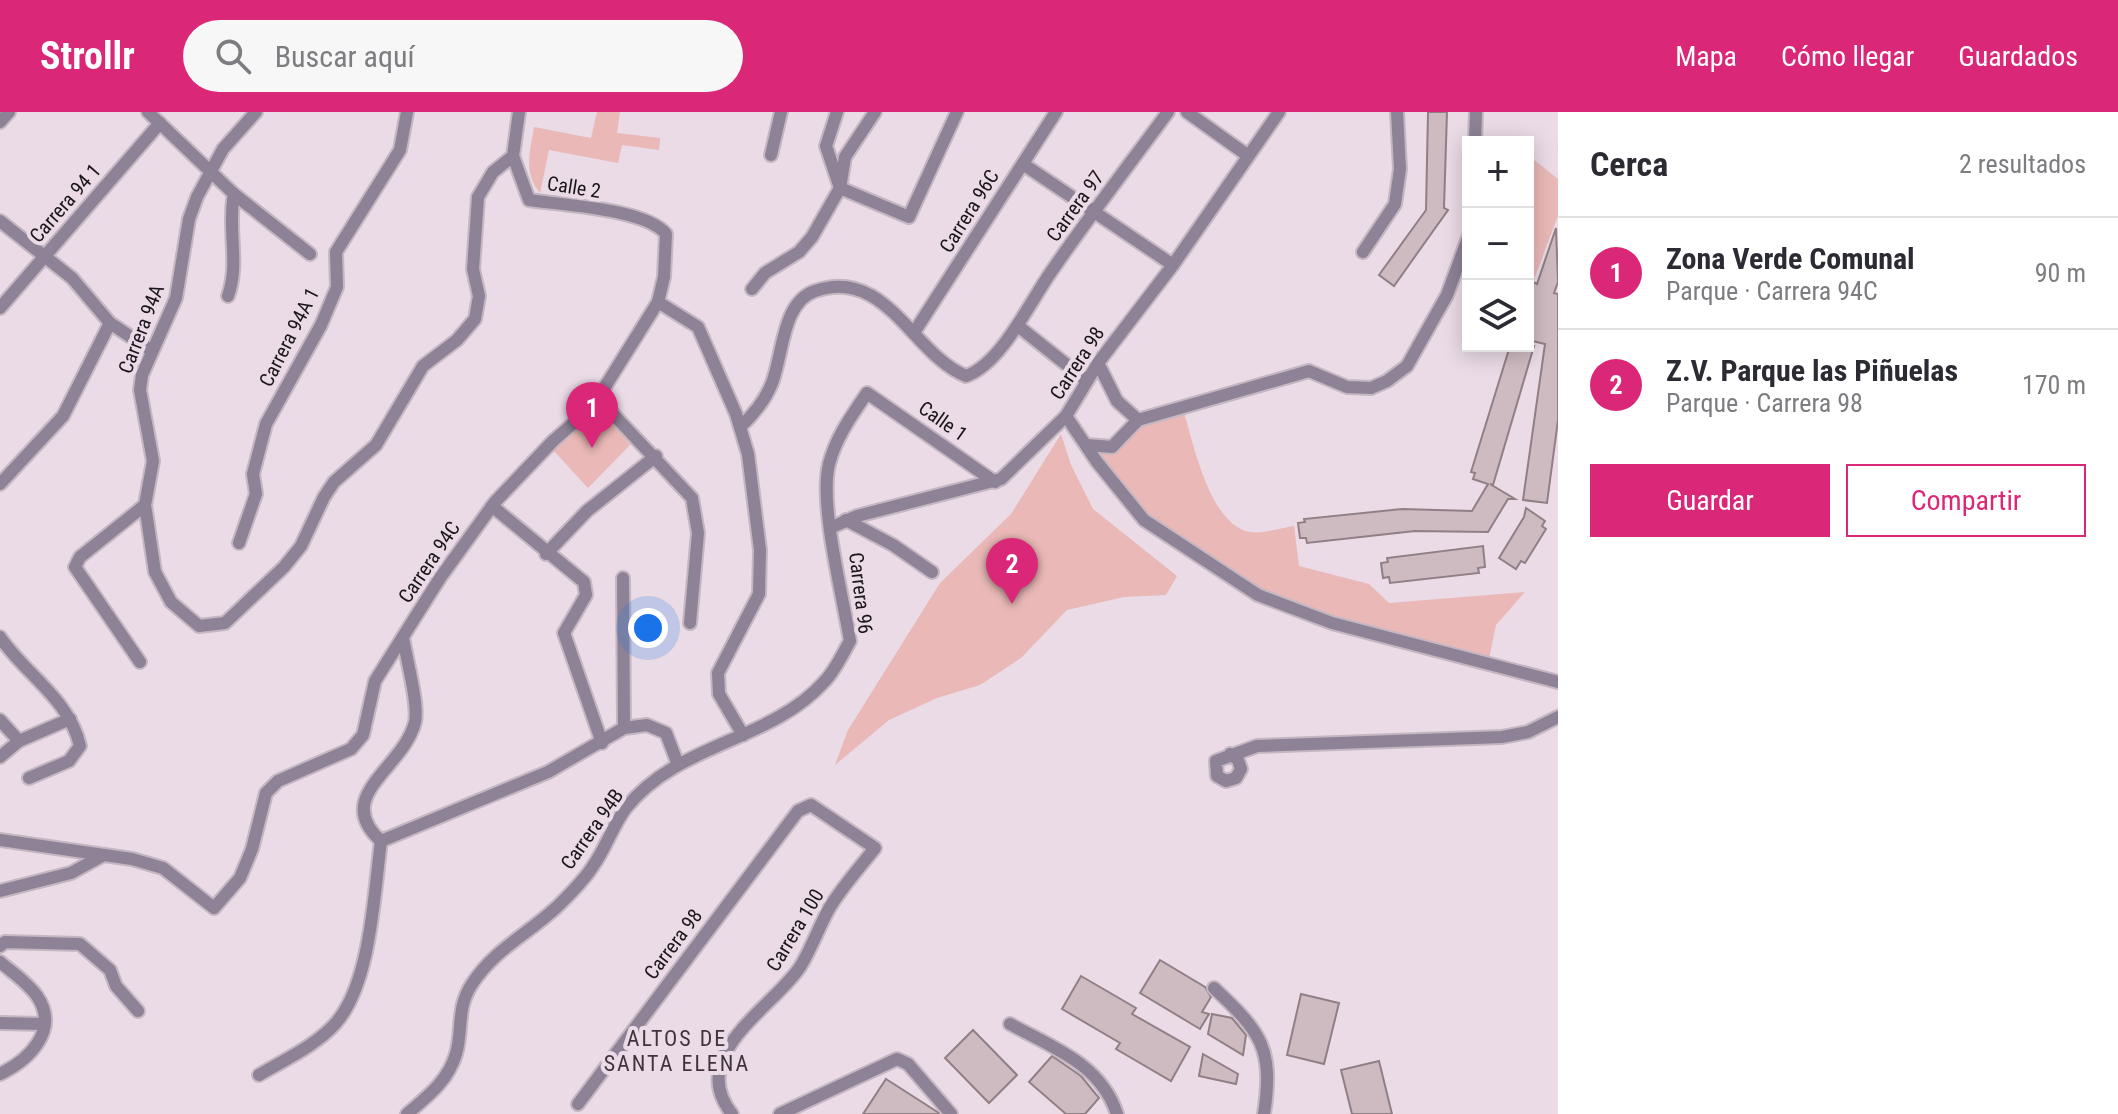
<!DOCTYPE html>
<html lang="es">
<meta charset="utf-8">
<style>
body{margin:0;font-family:"Roboto Condensed",sans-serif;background:#f7f7f7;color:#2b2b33}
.controls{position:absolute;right:24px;top:24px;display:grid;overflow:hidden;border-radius:0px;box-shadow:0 4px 20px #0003}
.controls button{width:72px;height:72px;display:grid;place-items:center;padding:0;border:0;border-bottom:2px solid #e1e1e2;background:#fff;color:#2b2b33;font:40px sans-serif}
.you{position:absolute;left:648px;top:516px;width:28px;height:28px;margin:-20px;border:6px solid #fff;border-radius:50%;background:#1a73e8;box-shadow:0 0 0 12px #1a73e833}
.badge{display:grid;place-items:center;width:52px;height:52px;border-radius:50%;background:#db2777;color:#fff;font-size:26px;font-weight:700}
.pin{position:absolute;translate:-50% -66px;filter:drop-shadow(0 2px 4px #0008)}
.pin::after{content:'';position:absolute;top:42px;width:28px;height:24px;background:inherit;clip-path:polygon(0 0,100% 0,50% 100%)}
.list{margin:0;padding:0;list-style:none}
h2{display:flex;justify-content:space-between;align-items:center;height:104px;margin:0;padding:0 32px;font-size:34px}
h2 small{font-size:26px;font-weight:400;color:#7c7c81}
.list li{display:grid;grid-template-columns:52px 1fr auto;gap:24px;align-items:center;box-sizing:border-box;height:112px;padding:0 32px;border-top:2px solid #e1e1e2}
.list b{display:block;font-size:30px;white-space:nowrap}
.list p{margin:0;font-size:26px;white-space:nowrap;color:#7c7c81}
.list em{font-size:26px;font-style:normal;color:#7c7c81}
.actions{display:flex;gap:16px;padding:24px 32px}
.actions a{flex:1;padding:18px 0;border:2px solid #db2777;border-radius:0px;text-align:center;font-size:28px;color:#db2777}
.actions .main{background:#db2777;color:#fff}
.icon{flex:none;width:44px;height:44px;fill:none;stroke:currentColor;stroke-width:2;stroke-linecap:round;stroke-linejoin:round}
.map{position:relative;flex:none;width:1558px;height:1002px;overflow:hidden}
header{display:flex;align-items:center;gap:48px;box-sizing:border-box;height:112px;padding:0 40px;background:#db2777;color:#fff}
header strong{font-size:38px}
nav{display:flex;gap:44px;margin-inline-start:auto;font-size:28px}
.search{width:560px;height:72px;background:#f7f7f7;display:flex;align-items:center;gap:20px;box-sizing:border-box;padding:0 28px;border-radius:44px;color:#7c7c81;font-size:30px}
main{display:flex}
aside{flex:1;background:#fff}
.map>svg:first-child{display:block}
.green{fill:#e9b8b7}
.building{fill:#cebbc1;stroke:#907f84;stroke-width:2}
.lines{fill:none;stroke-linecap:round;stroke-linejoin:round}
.minor-casing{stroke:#c5b7c2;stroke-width:16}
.minor{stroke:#8e8296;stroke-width:12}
.labels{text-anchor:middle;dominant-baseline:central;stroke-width:8;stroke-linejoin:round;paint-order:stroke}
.street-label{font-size:20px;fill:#1a1519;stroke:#eadbe7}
.neighbourhood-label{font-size:22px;letter-spacing:2px;fill:#3f343d;stroke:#eadbe7}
</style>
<header>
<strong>Strollr</strong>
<div class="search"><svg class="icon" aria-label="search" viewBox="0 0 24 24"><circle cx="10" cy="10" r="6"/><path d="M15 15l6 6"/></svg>Buscar aquí</div>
<nav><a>Mapa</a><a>Cómo llegar</a><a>Guardados</a></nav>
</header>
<main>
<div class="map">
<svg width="1558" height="1002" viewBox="0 0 1558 1002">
<rect width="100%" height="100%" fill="#eadbe7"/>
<g class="green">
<path d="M597 0H620L617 21 660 26 659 38 622 33 618 51 549 38 540 81C523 60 530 40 534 15L591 26Z"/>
<path d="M1528 43 1558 67V104L1533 170 1528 167Z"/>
<path d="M602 297 630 333 588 376 553 338Z"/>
<path d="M1183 297C1193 329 1209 413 1250 420 1262 422 1281 416 1294 414L1299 454 1369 472 1389 491 1525 480 1496 513 1489 547 1333 509 1265 482 1146 406 1089 334 1111 336 1139 309Z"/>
<path d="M1061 322 1071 353 1093 397 1177 464 1166 483 1124 485 1067 498 1021 546 980 573 937 586 889 608 835 653 848 618 940 471 1011 402Z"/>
</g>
<g class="building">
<path d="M1428 0H1447L1444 96 1448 98 1394 174 1379 163 1426 98Z"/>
<path d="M1556 116 1558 170 1554 181 1558 182V308L1547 391 1523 388 1545 232 1528 228V185L1533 170 1537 172Z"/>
<path d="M1510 234H1534L1493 373 1490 372 1515 387H1508L1488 420 1415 419 1307 431 1306 426H1300L1298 411 1305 410 1304 407 1402 397 1472 399 1488 372 1473 367 1475 361 1471 360Z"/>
<path d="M1526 396 1545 409 1542 414 1546 417 1525 451 1521 449 1516 457 1499 446 1524 405Z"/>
<path d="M1483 434 1485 455 1478 456 1479 461 1390 471 1389 465 1383 466 1381 451 1388 450 1387 446Z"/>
<path d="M1160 848 1205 875 1211 885 1202 900 1209 902 1200 917 1140 881Z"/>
<path d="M1081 864 1136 896 1132 902 1190 935 1171 969 1116 937 1120 931 1062 897Z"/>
<path d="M1301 882 1339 891 1324 952 1287 943Z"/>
<path d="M1212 902 1232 906 1246 923 1243 943 1208 922Z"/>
<path d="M973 918 1017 963 989 991 945 946Z"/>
<path d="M1203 942 1238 962 1236 972 1199 964Z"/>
<path d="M1052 944 1081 964 1099 986 1085 1002H1066L1029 970Z"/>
<path d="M1379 949 1392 1002H1352L1341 958Z"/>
<path d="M886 967 939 1001V1002H863Z"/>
</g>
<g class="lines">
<g class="minor-casing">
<g id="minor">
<path d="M148 0 234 82 310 142"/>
<path d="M256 0 223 37 197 85 189 107 176 186 142 263 140 278 153 349 145 393 155 460 171 490 199 514 225 511 284 455 301 434 324 385 334 370 376 333 423 254 457 228 475 207 479 184 473 157 478 85 493 60 513 44 519 0"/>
<path d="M837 0 826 34 839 73"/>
<path d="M1187 0 1247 43"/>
<path d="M0 10 9 0"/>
<path d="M1475 30 1476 0"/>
<path d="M771 43 781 0"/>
<path d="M1023 52 1173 153"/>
<path d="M840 76 909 105 957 0"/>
<path d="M0 109 72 166 110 211 152 239"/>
<path d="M1363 140 1395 92 1400 57 1397 0"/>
<path d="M752 177 765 161 799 140 812 125 840 76 845 45 875 0"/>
<path d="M228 184C240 150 227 118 234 82"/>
<path d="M658 190 698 215 736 302 748 342 760 438 759 482 718 561 719 582 743 623"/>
<path d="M0 196 160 11"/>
<path d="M1018 214 1087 269"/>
<path d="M915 219 1056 0"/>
<path d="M1098 251 1117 289 1138 308"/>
<path d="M598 286 692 386 698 421 690 511"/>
<path d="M1066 304 1097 350 1144 408 1258 483 1332 511 1558 570"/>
<path d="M740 315C754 302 765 289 772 271 783 243 782 190 815 179 886 154 913 243 966 264 1001 252 1030 190 1051 160 1088 106 1129 53 1168 0"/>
<path d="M1087 333 1112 335 1138 308 1309 259 1347 275 1371 276 1387 269 1407 254 1447 183 1468 126"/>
<path d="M0 372 63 304 110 211"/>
<path d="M492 394 584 470 586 483 564 521 602 631"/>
<path d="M846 408 893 433 932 460"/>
<path d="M830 416 857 404 1001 367 1066 304 1098 251 1173 153 1279 0"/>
<path d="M239 431 256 382 253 362 266 312 321 213 337 175 336 140 400 38 407 0"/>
<path d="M546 442 587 399 656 344"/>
<path d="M623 466 624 616"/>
<path d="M0 525C25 562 70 588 80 634L69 649 29 666"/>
<path d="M140 550 75 455 80 445 145 393"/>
<path d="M0 608 19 629"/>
<path d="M1230 642 1238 648 1241 657 1236 666 1226 669 1217 664 1216 649 1257 634 1502 625 1528 620 1558 605"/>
<path d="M0 645 19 629 70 607"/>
<path d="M0 728 132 747 163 756 214 796 240 766 252 737 266 681 278 669 351 637 363 623 375 569 440 466 495 390 553 329 593 294 658 190 664 165 666 122C646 97 563 93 529 88L513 44"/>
<path d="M381 729 548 660 624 616 647 613 666 621 677 650"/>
<path d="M381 729C331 684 404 656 415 610 419 592 406 546 403 525"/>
<path d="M0 779 71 761 102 744"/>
<path d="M0 834 5 830 80 832 110 858 116 874 138 899"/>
<path d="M0 850C12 860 28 871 37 884 60 918 29 948 0 962"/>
<path d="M1214 876C1261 920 1274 936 1264 1002"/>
<path d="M0 911 43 912"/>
<path d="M1010 912C1052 935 1101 952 1117 1002"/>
<path d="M259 963C284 948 315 934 335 912 371 872 374 781 381 729"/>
<path d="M578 992 798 699 811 693 875 736C860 755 843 774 830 795 819 814 812 836 800 855 773 896 685 943 732 1002"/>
<path d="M407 1002C428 984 448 969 456 942 463 919 456 896 472 872 495 836 532 820 561 791 572 780 585 767 593 754 606 736 613 713 626 696 679 630 770 630 824 570 835 559 842 543 850 529 843 484 819 393 829 352 836 325 852 303 867 281L995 370"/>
<path d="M780 1002 897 947 908 952 951 1002"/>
</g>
</g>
<use href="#minor" class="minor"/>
</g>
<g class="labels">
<g class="street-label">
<text transform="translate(574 75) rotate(9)">Calle 2</text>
<text transform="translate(65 91) rotate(-49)">Carrera 94 1</text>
<text transform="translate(1075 94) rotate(-54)">Carrera 97</text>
<text transform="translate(969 99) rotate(-58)">Carrera 96C</text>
<text transform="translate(141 217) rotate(-69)">Carrera 94A</text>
<text transform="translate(289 225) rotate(-63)">Carrera 94A 1</text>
<text transform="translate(1077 251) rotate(-57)">Carrera 98</text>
<text transform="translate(943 309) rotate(35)">Calle 1</text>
<text transform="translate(429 450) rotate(-56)">Carrera 94C</text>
<text transform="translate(861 481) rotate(83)">Carrera 96</text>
<text transform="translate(592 717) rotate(-55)">Carrera 94B</text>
<text transform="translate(795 818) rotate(-59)">Carrera 100</text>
<text transform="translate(673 832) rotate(-53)">Carrera 98</text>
</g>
<g class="neighbourhood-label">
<text x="677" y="926">ALTOS DE<tspan x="677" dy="25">SANTA ELENA</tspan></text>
</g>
</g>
</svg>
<div class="controls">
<button>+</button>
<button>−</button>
<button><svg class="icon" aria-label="layers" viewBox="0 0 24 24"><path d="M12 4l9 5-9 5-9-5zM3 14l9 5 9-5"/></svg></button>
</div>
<div class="you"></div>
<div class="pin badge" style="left:592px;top:336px">1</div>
<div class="pin badge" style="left:1012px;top:492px">2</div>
</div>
<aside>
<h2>Cerca<small>2 resultados</small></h2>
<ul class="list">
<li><span class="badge">1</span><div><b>Zona Verde Comunal</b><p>Parque · Carrera 94C</p></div><em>90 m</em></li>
<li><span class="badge">2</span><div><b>Z.V. Parque las Piñuelas</b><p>Parque · Carrera 98</p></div><em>170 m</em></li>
</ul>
<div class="actions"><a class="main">Guardar</a><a>Compartir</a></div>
</aside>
</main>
